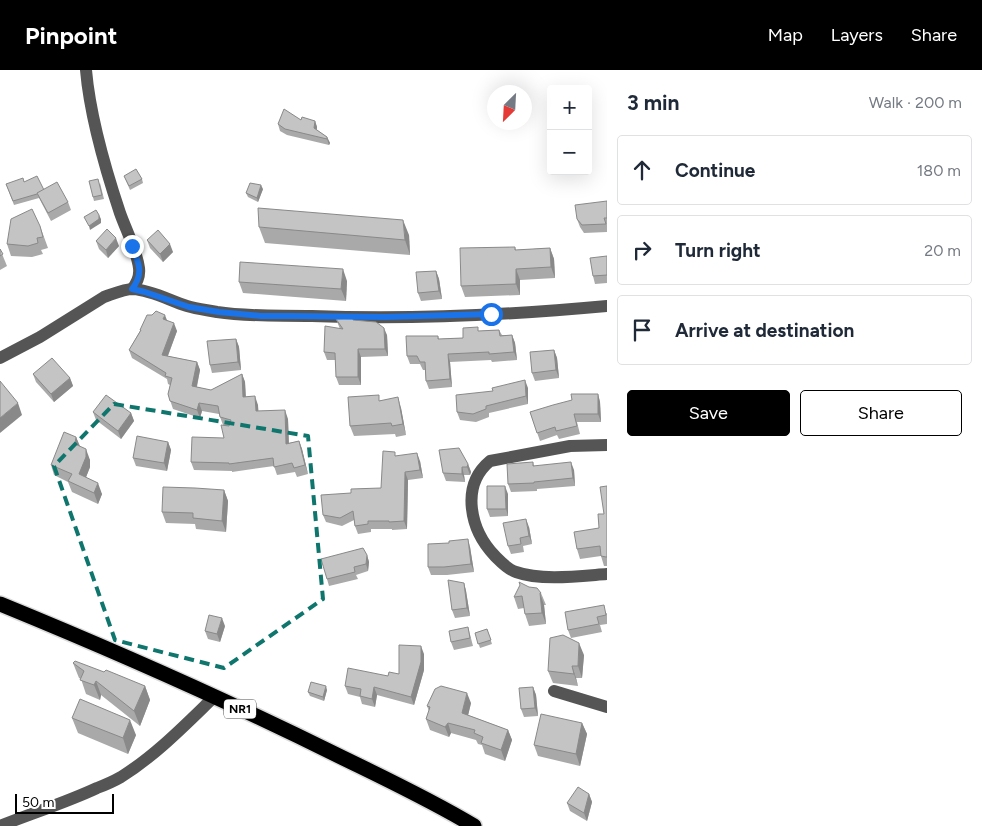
<!DOCTYPE html>
<meta charset="utf-8">
<style>
body{margin:0;font-family:Figtree,sans-serif;background:#f2f2f3;color:#1f2937}
.controls{position:absolute;right:15px;top:15px;display:grid;overflow:hidden;border-radius:5px;box-shadow:0 5px 20px #0002}
.controls button{width:45px;height:45px;display:grid;place-items:center;padding:0;border:0;border-bottom:1px solid #e0e1e3;background:#fff;color:#1f2937;font:25px sans-serif}
.compass{position:absolute;left:487px;top:15px;width:45px;height:45px;border-radius:50%;background:#fff;box-shadow:0 5px 20px #0002;rotate:204deg}
.scale{position:absolute;left:15px;bottom:12px;width:99px;box-sizing:border-box;padding-left:5px;border:2px solid #000;border-top:0;font-size:14px;line-height:18px;white-space:nowrap;color:#000;-webkit-text-stroke:4px #fff;paint-order:stroke}
.stop{position:absolute;width:15px;height:15px;margin:-11px;border:4px solid #1a73e8;border-radius:50%;background:#fff}
.stop.end{background:#1a73e8;border-color:#fff;box-shadow:0 1px 5px #0008}
.list{margin:0;padding:0;list-style:none}
h2{display:flex;justify-content:space-between;align-items:center;height:65px;margin:0;padding:0 20px;font-size:21px}
h2 small{font-size:16px;font-weight:400;color:#747a83}
.list li{display:grid;grid-template-columns:32px 1fr auto;gap:15px;align-items:center;box-sizing:border-box;height:70px;margin:0 10px 10px;padding:0 10px;border:1px solid #e0e1e3;border-radius:5px}
.list b{display:block;font-size:19px;white-space:nowrap}
.list em{font-size:16px;font-style:normal;color:#747a83}
.actions{display:flex;gap:10px;padding:15px 20px}
.actions a{flex:1;padding:11px 0;border:1px solid #000;border-radius:5px;text-align:center;font-size:18px;color:#000}
.actions .main{background:#000;color:#fff}
.icon{flex:none;width:28px;height:28px;fill:none;stroke:currentColor;stroke-width:2;stroke-linecap:round;stroke-linejoin:round}
.map{position:relative;flex:none;width:607px;height:756px;overflow:hidden}
header{display:flex;align-items:center;gap:30px;box-sizing:border-box;height:70px;padding:0 25px;background:#000;color:#fff}
header strong{font-size:24px}
nav{display:flex;gap:28px;margin-inline-start:auto;font-size:18px}
main{display:flex}
aside{flex:1;background:#fff}
.map>svg:first-child{display:block}
.lines{fill:none;stroke-linecap:round;stroke-linejoin:round}
.highway-casing{stroke:#dbdbdb;stroke-width:18}
.minor{stroke:#555;stroke-width:12}
.highway{stroke:#000;stroke-width:15}
.wall{fill:#a9a9a9}
.shaded-wall{fill:#898989}
.building{fill:#c4c4c4;stroke:#898989}
.route{stroke:#1a73e8;stroke-width:6}
.marked{fill:none;stroke:#0f766e;stroke-width:4;stroke-dasharray:10 6;stroke-linejoin:round}
.labels{text-anchor:middle;dominant-baseline:central;stroke-width:4;stroke-linejoin:round;paint-order:stroke}
.shield{fill:#fff;stroke:#4c4c4c;stroke-width:1}
.shield-label{font-size:12px;font-weight:bold;fill:#000}
</style>
<header>
<strong>Pinpoint</strong>
<nav><a>Map</a><a>Layers</a><a>Share</a></nav>
</header>
<main>
<div class="map">
<svg width="607" height="756" viewBox="0 0 607 756">
<rect width="100%" height="100%" fill="#fff"/>
<g class="lines">
<g class="highway-casing">
<path id="highway" d="M0 534C115 581 228 631 339 686 384 708 431 730 474 756"/>
</g>
<g class="minor">
<path d="M86 0C90 47 105 98 120 143 126 160 137 181 139 198 140 206 137 213 132 219"/>
<path d="M0 288 40 267 104 227C113 224 124 219 133 219 151 220 171 231 187 236 197 239 207 240 217 242 249 247 280 245 312 246 410 250 509 245 607 236"/>
<path d="M607 375 570 376 490 391C460 416 470 460 495 486 501 492 507 499 516 502 541 511 580 506 607 504"/>
<path d="M554 621 607 637"/>
<path d="M0 756C32 743 65 733 97 718 105 715 114 711 121 707 156 685 185 655 214 627"/>
</g>
<use href="#highway" class="highway"/>
</g>
<g class="wall">
<path d="M301 50 315 51 317 57V60L327 67 330 73 329 75 287 65 280 61 278 54Z"/>
<path d="M124 106 142 109 143 113 130 120Z"/>
<path d="M24 112 44 120 68 132 71 140 51 151 39 128 14 135 6 114Z"/>
<path d="M100 113 104 129 94 131 93 127Z"/>
<path d="M263 119 258 132 248 127 246 123Z"/>
<path d="M607 131V162L584 163 580 157 577 149Z"/>
<path d="M40 156 48 178 41 180 43 184 32 187 11 186 7 174Z"/>
<path d="M259 157 409 165 410 185 265 173Z"/>
<path d="M147 170 173 182 163 192 150 178Z"/>
<path d="M96 171 119 176 108 188 99 179Z"/>
<path d="M515 177 516 180 550 178 554 189 555 208 520 210V225L465 227 461 216Z"/>
<path d="M0 179 7 196 0 200Z"/>
<path d="M607 186V213L595 214 593 206Z"/>
<path d="M436 201 439 209 442 229 421 231 418 223Z"/>
<path d="M347 211 346 231 243 223 239 212Z"/>
<path d="M152 245 167 251 177 261 168 286 197 292 200 300 197 317 211 320 242 304 245 312 246 327 258 335V341L288 349 289 373 299 371 302 379 308 404 297 407 295 402 277 405 274 396 232 402V401L194 400 191 392 224 368 223 355 219 344 202 341 200 348 173 339 168 324 170 315 168 314 167 309 132 288 129 280 140 261V260Z"/>
<path d="M336 249 354 250 387 265 388 286 361 287V315H339L336 307V290H327L324 282 340 259Z"/>
<path d="M499 260 502 265H512L515 273 517 290 492 292 491 290 450 292 452 317 429 319 426 311 425 300H423L420 294H410L407 286 438 266 439 269 463 268 480 261Z"/>
<path d="M236 269 239 277 241 300 212 303 210 295Z"/>
<path d="M554 280 557 288 559 308 535 311 532 303Z"/>
<path d="M33 304 70 308 73 316 54 332 36 312Z"/>
<path d="M528 318V334L489 343V347L476 352 460 350 457 342Z"/>
<path d="M598 324 600 332 601 352H577L580 364 559 369 557 365 540 371 530 342Z"/>
<path d="M381 330 401 338 406 365 396 367 395 364 354 366 350 356Z"/>
<path d="M93 342 131 343 134 351 121 369 96 350Z"/>
<path d="M76 367 80 376 90 390V397L86 407 102 424 98 434 72 422 68 412 54 405 51 395Z"/>
<path d="M168 372 171 380 167 401 136 396 133 388Z"/>
<path d="M396 386 420 391 423 408 408 410 407 459 392 460V459H371V462L358 464 355 456 354 450 342 456 326 452 323 445 351 423 381 418Z"/>
<path d="M533 392 534 396 574 400 575 416 537 419V421L511 422 508 414Z"/>
<path d="M468 394 471 402 470 405H464L465 412 446 411 443 403Z"/>
<path d="M607 416V496H604L601 486 580 489 577 479 599 458 604 444Z"/>
<path d="M224 420 228 431 226 462 196 459 195 454 166 453 162 442Z"/>
<path d="M508 424V446L490 447 487 439Z"/>
<path d="M529 457 532 474 523 476 524 482 511 484 508 476Z"/>
<path d="M470 477 474 502 447 505H431L428 497Z"/>
<path d="M367 485 369 492 368 501 356 505 358 509 329 516 327 509Z"/>
<path d="M464 513 466 521 470 546 455 548 452 540Z"/>
<path d="M541 523 546 535H544L546 554 529 556 525 544 524 538 518 539 514 527Z"/>
<path d="M607 543V554L600 555 602 562 571 568 568 560Z"/>
<path d="M225 556 220 572 208 569 205 561Z"/>
<path d="M468 557 473 576 454 580 451 572Z"/>
<path d="M487 559 492 574 480 578 475 563Z"/>
<path d="M424 584V600L414 635 377 625 375 637 362 634 360 627 348 624 345 616 388 606 399 604Z"/>
<path d="M584 585 582 608H576L578 616 553 613 548 601Z"/>
<path d="M73 593 145 616 150 630 140 656 101 625 100 630 86 624 81 609 79 608Z"/>
<path d="M533 617 536 625 538 646 524 647 521 639Z"/>
<path d="M327 620 324 631 310 626 308 622Z"/>
<path d="M471 633 468 645 508 660 512 670 505 691 485 684 482 675 478 674 476 670 451 663 449 667 430 660 426 649 429 641 427 636Z"/>
<path d="M72 648 136 665 128 684 78 663Z"/>
<path d="M582 653 587 664 580 696 538 686 534 675Z"/>
<path d="M589 724 592 732 587 751 570 741 567 733Z"/>
</g>
<g class="shaded-wall">
<path d="M315 51 317 57 316 65 314 58Z"/>
<path d="M327 67 330 73 329 75 327 69Z"/>
<path d="M261 115 263 119 258 132 257 128Z"/>
<path d="M99 145 101 149V153L90 160 89 156Z"/>
<path d="M403 150 409 165 410 185 405 170Z"/>
<path d="M116 168 119 176 108 188 106 180Z"/>
<path d="M170 174 173 182 163 192 160 184Z"/>
<path d="M550 178 554 189 555 208 551 197Z"/>
<path d="M343 199 347 211 346 231 341 219Z"/>
<path d="M516 199 520 210V225L516 214Z"/>
<path d="M436 201 439 209 442 229 439 221Z"/>
<path d="M165 245 168 253 163 249Z"/>
<path d="M174 253 177 261 165 293 162 285Z"/>
<path d="M384 258 387 265 388 286 385 279Z"/>
<path d="M512 265 515 273 517 290 514 282Z"/>
<path d="M236 269 239 277 241 300 238 292Z"/>
<path d="M358 279 361 287V315L358 307Z"/>
<path d="M554 280 557 288 559 308 556 300Z"/>
<path d="M448 284 450 292 452 317 450 309Z"/>
<path d="M197 292 200 300 195 324 192 316Z"/>
<path d="M242 304 245 312 246 335 243 327Z"/>
<path d="M70 308 73 316 54 332 51 324Z"/>
<path d="M525 310 528 318V334L526 326Z"/>
<path d="M598 324 600 332 601 352 598 344Z"/>
<path d="M255 326 258 335 259 349 256 341Z"/>
<path d="M398 327 401 338 406 365 403 354Z"/>
<path d="M18 333 22 345 0 363V348Z"/>
<path d="M199 333 202 341 200 348 197 340Z"/>
<path d="M285 340 288 349 289 382 286 374Z"/>
<path d="M131 343 134 351 121 369 118 361Z"/>
<path d="M76 367 80 377 75 374Z"/>
<path d="M299 371 302 379 308 404 305 395Z"/>
<path d="M168 372 171 380 167 401 164 393Z"/>
<path d="M86 379 90 390V397L83 415 79 404Z"/>
<path d="M417 383 420 391 423 408 420 400Z"/>
<path d="M571 392 574 400 575 416 573 408Z"/>
<path d="M468 394 471 402 470 405 467 397Z"/>
<path d="M462 397 464 405 465 412 462 404Z"/>
<path d="M405 402 408 410 407 459 404 451Z"/>
<path d="M98 413 102 424 98 434 94 423Z"/>
<path d="M505 416 508 424V446L506 439Z"/>
<path d="M224 420 228 431 226 462 222 451Z"/>
<path d="M526 449 529 457 532 474 529 466Z"/>
<path d="M468 469 470 477 474 502 471 494Z"/>
<path d="M367 485 369 492 368 501 366 494Z"/>
<path d="M464 513 466 521 470 546 467 538Z"/>
<path d="M540 523 544 535 546 554 542 543Z"/>
<path d="M222 548 225 556 220 572 217 564Z"/>
<path d="M579 573 584 585 582 608 578 596Z"/>
<path d="M421 576 424 584V600L414 635 411 627Z"/>
<path d="M572 596 576 608 578 616 574 604Z"/>
<path d="M96 611 101 625 100 630 94 615Z"/>
<path d="M145 616 150 630 140 656 134 641Z"/>
<path d="M326 616 327 620 324 631 323 627Z"/>
<path d="M374 617 377 625 375 637 372 629Z"/>
<path d="M533 617 536 625 538 646 535 638Z"/>
<path d="M467 623 471 633 466 654 462 643Z"/>
<path d="M130 650 136 665 128 684 123 668Z"/>
<path d="M448 653 451 663 449 667 445 657Z"/>
<path d="M582 653 587 664 580 696 576 684Z"/>
<path d="M508 660 512 670 505 691 501 680Z"/>
<path d="M589 724 592 732 587 751 584 743Z"/>
</g>
<g class="building">
<path d="M284 39 301 50 302 47 315 51 314 58 327 67V69L285 59 278 54Z"/>
<path d="M136 99 142 109 129 116 124 106Z"/>
<path d="M37 106 44 120 37 124 13 131 6 114 23 108 24 112Z"/>
<path d="M98 109 102 125 93 127 89 111Z"/>
<path d="M57 112 68 132 48 143 37 123Z"/>
<path d="M250 113 261 115 257 128 246 123Z"/>
<path d="M607 131V148H604L606 154 582 155 577 149 575 135Z"/>
<path d="M258 138 403 150 405 170 259 157Z"/>
<path d="M32 139 40 156 43 167 37 168 38 173 28 176 7 174 11 149Z"/>
<path d="M96 140 99 145V149L89 156 84 147Z"/>
<path d="M107 159 116 168 106 180 96 171Z"/>
<path d="M158 160 170 174 160 184 147 170Z"/>
<path d="M515 177V180L550 178 551 197 516 199V214L461 216 460 178Z"/>
<path d="M0 179 3 184 0 186Z"/>
<path d="M607 186V205L593 206 590 188Z"/>
<path d="M240 192 343 199 341 219 239 212Z"/>
<path d="M436 201 439 221 418 223 416 202Z"/>
<path d="M156 241 165 245 163 249 174 253 162 285 197 292 192 316 211 320 242 304 243 327 255 326 256 341 285 340 286 374 299 371 305 395 294 398 292 393 274 397 273 388 229 394V393L191 392 192 367 224 368 221 355 229 356 231 350 220 347 218 336 199 333 197 340 170 331 168 324 172 308 165 306 166 303 129 280 141 260H140L147 245H152Z"/>
<path d="M353 248V250L376 252 384 258 385 279H358V307H336L335 283 324 282 325 256 343 259 336 249Z"/>
<path d="M478 257V261L499 260 500 266 512 265 514 282 489 284V282L448 284 450 309 426 311 425 292H420L417 286H407L406 266H438V269L463 268V258Z"/>
<path d="M236 269 238 292 210 295 207 271Z"/>
<path d="M554 280 556 300 532 303 530 282Z"/>
<path d="M52 288 70 308 51 324 33 304Z"/>
<path d="M525 310 526 326 486 336V339L473 344 457 342 456 325 493 321 492 318Z"/>
<path d="M0 311 18 333 0 348Z"/>
<path d="M571 324H598V344H574L577 356 556 361 555 357 537 363 530 342 553 335 572 330Z"/>
<path d="M106 325 131 343 118 361 93 342Z"/>
<path d="M379 325V331L398 327 403 354 392 356 391 353 350 356 348 327Z"/>
<path d="M64 362 76 367 75 374 86 379V387L79 404 98 413 94 423 68 411 72 404 51 395Z"/>
<path d="M137 366 168 372 164 393 133 388Z"/>
<path d="M459 378 468 394 467 397H462V404L443 403 439 380Z"/>
<path d="M383 381 395 382V386L417 383 420 400 405 402 404 451 389 452V451H368V454L355 456 353 441 340 448 323 445 321 425 351 423V419L381 418Z"/>
<path d="M533 392V396L571 392 573 408 534 412V413L508 414 507 394Z"/>
<path d="M487 416H505L506 439H487Z"/>
<path d="M607 416V487H606L601 486 600 476 577 479 574 462 599 458 598 444H604L600 417Z"/>
<path d="M163 417 195 418 224 420 222 451 193 448V443L162 442Z"/>
<path d="M526 449 529 466 520 468 521 474 508 476 503 453Z"/>
<path d="M468 469 471 494 444 497H428V474L449 473V471Z"/>
<path d="M363 478 367 485 366 494 354 497 355 502 327 509 321 489Z"/>
<path d="M448 510 464 513 467 538 452 540Z"/>
<path d="M519 512 529 517 537 518 541 523H540L542 543 525 544 522 526 514 527 520 515Z"/>
<path d="M604 535 606 545 597 547 599 554 568 560 565 542Z"/>
<path d="M209 545 222 548 217 564 205 561Z"/>
<path d="M468 557 470 568 451 572 449 561Z"/>
<path d="M487 559 491 570 478 574 475 563Z"/>
<path d="M563 565 579 573 578 596H572L574 604 548 601 550 568Z"/>
<path d="M399 575 421 576V592L411 627 374 617 372 629 360 626 361 619 345 616 348 598 388 606 389 602 399 604Z"/>
<path d="M75 591 104 602 106 600 145 616 134 641 96 611 94 615 80 610 84 601 73 593Z"/>
<path d="M311 612 326 616 323 627 308 622Z"/>
<path d="M441 616 467 623 462 643 508 660 501 680 481 673 483 667 474 663 475 660 448 653 445 657 426 649 430 637 427 636 435 619Z"/>
<path d="M533 617 535 638 521 639 519 618Z"/>
<path d="M80 629 130 650 123 668 72 648Z"/>
<path d="M541 644 582 653 576 684 534 675Z"/>
<path d="M578 717 589 724 584 743 567 733Z"/>
</g>
<g class="lines">
<path class="route" d="M132 176C139 193 144 204 132 219L145 222 189 237 219 242 261 246H292L385 247 491 244"/>
</g>
<path class="marked" d="M114 334 308 366 323 529 224 598 115 570 54 396Z"/>
<g class="labels">
<rect class="shield" x="224" y="629.5" width="32" height="19" rx="4"/>
<g class="shield-label">
<text x="240" y="639">NR1</text>
</g>
</g>
</svg>
<div class="controls">
<button>+</button>
<button>−</button>
</div>
<svg class="compass" viewBox="-18 -18 36 36"><path d="M0-13l5 13h-10z" fill="#e53935"/><path d="M0 13l5-13h-10z" fill="#747a83"/></svg>
<div class="scale">50 m</div>
<div class="stop" style="left:491px;top:244px"></div>
<div class="stop end" style="left:132px;top:176px"></div>
</div>
<aside>
<h2>3 min<small>Walk · 200 m</small></h2>
<ul class="list">
<li><svg class="icon" aria-label="ahead" viewBox="0 0 24 24"><path d="M12 20V5M6 11l6-6 6 6"/></svg><div><b>Continue</b></div><em>180 m</em></li>
<li><svg class="icon" aria-label="right" viewBox="0 0 24 24"><path d="M7 20v-9h11M14 6l5 5-5 5"/></svg><div><b>Turn right</b></div><em>20 m</em></li>
<li><svg class="icon" aria-label="arrive" viewBox="0 0 24 24"><path d="M6 21V4h12l-3 4 3 4H6"/></svg><div><b>Arrive at destination</b></div></li>
</ul>
<div class="actions"><a class="main">Save</a><a>Share</a></div>
</aside>
</main>
